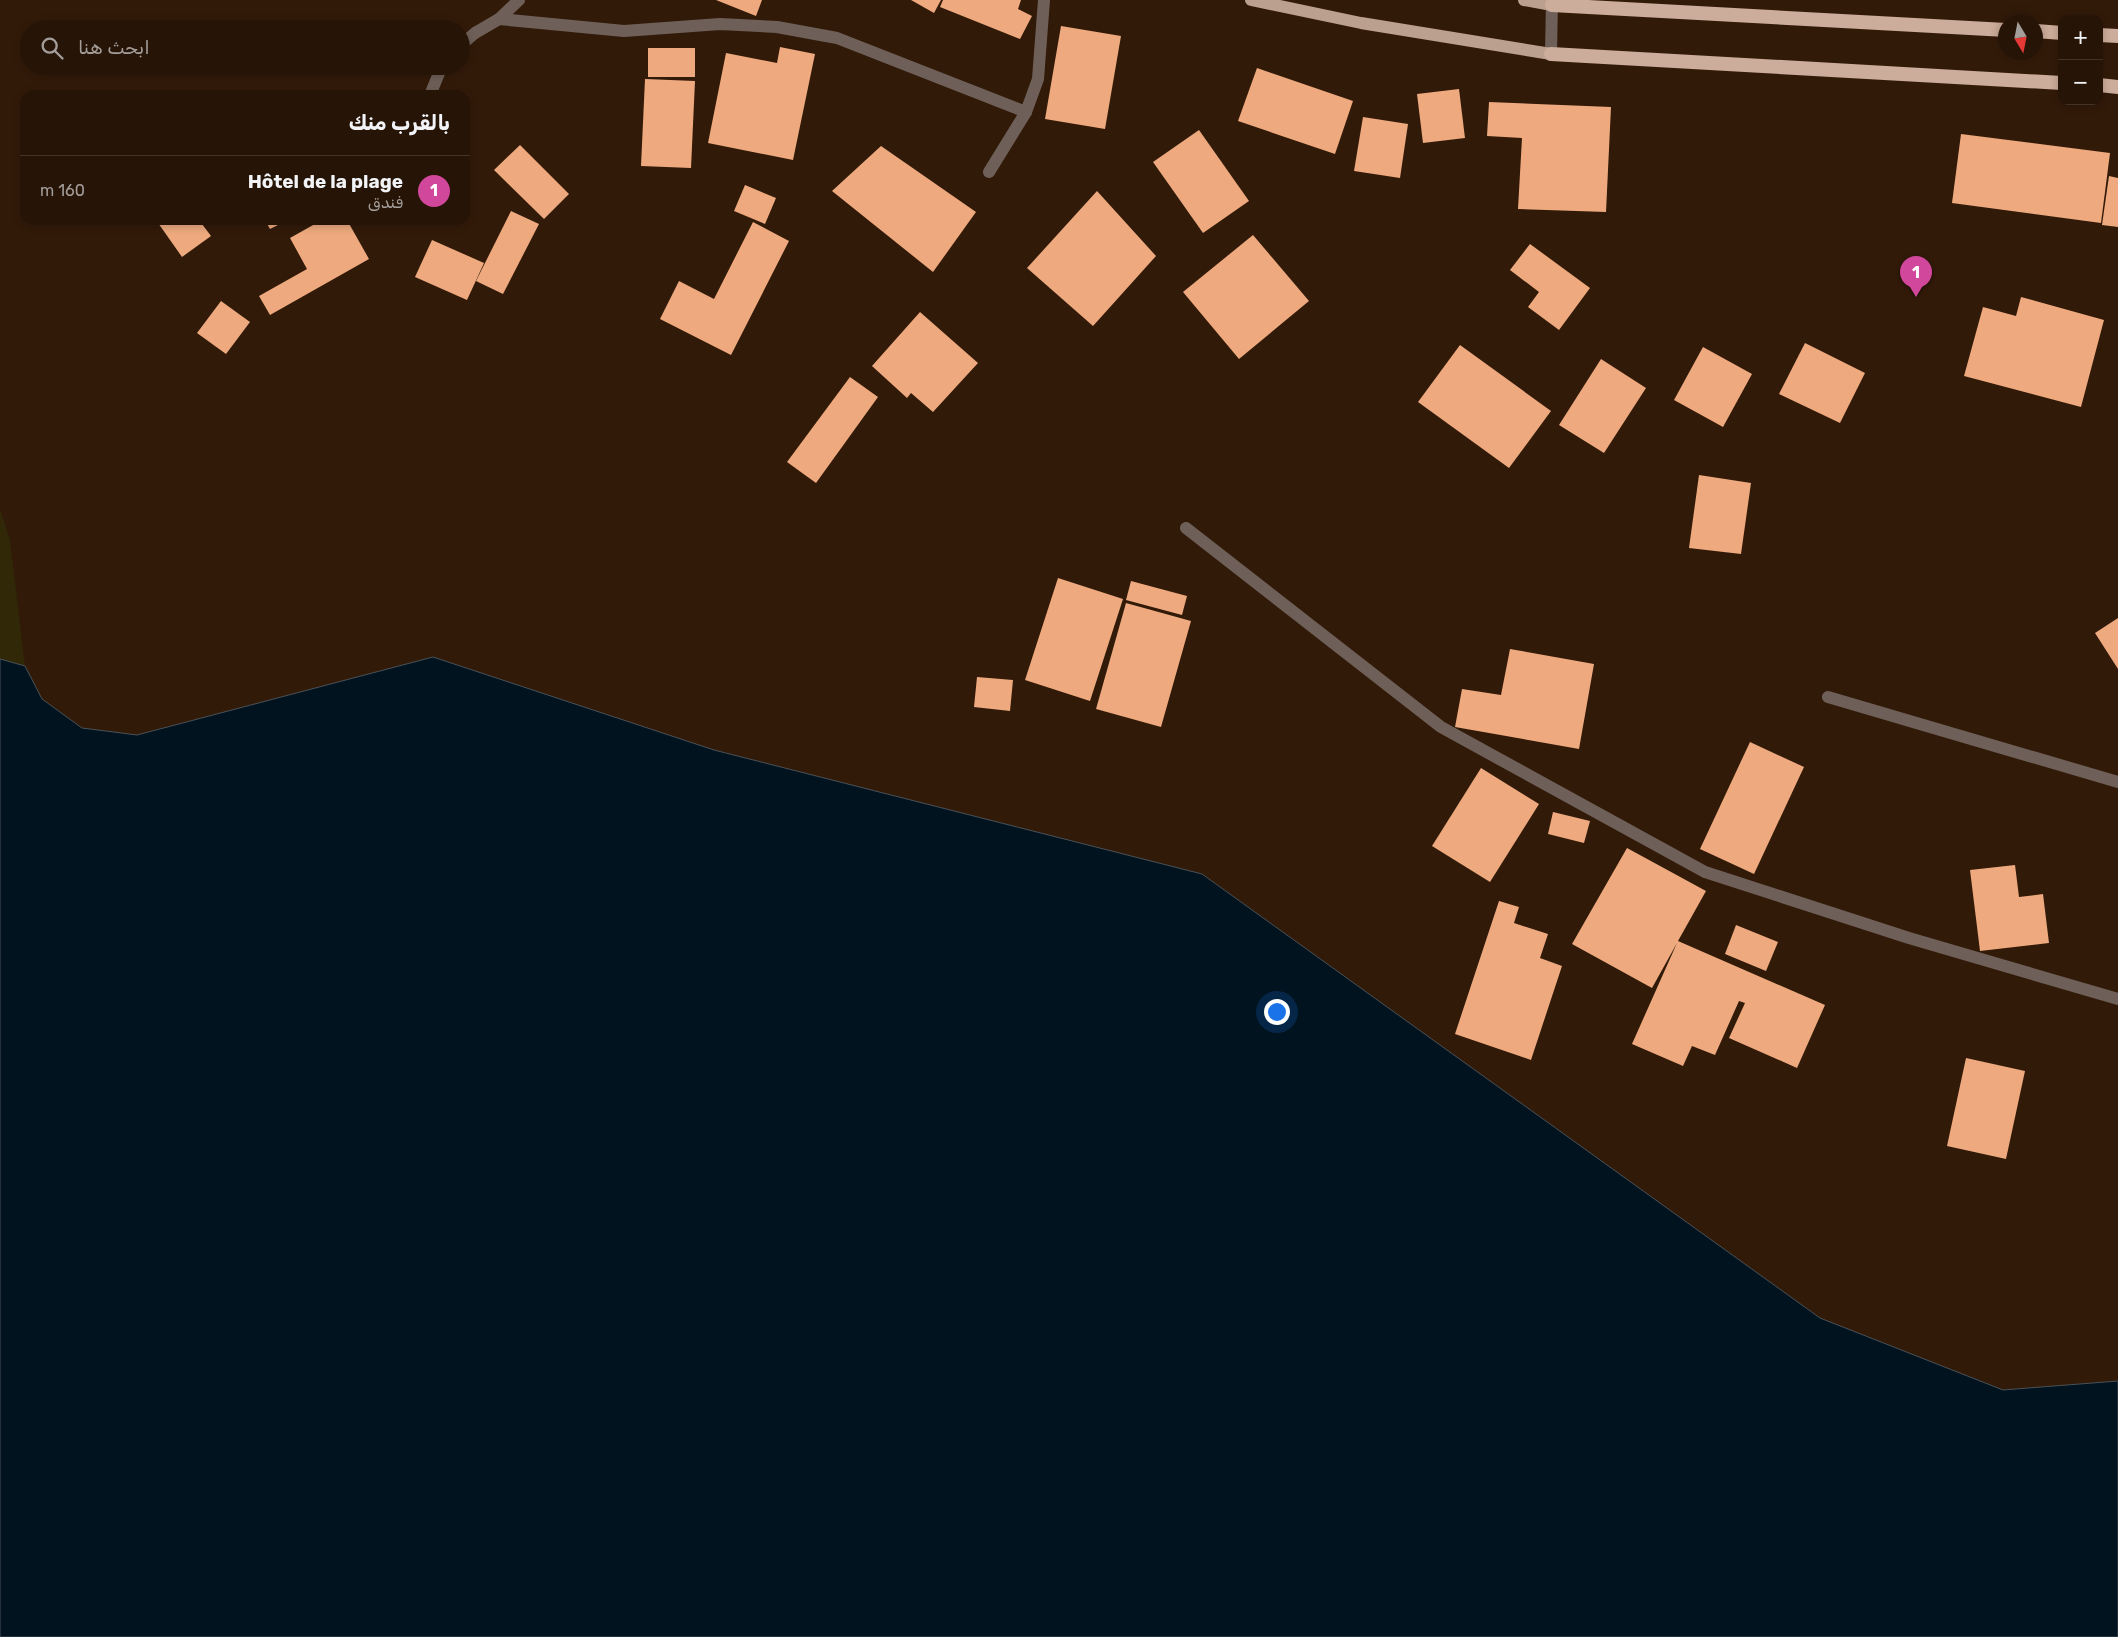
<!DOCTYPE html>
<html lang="ar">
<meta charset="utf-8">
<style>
body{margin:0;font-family:Rubik,"Noto Naskh Arabic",sans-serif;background:#322115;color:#f1f3f6;direction:rtl}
.controls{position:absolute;right:15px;top:15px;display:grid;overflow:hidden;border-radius:10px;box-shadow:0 2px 8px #0003}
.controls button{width:45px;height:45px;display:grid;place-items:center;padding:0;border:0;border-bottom:1px solid #423328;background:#261407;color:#f1f3f6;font:25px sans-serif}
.compass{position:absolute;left:1998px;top:15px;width:45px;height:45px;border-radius:50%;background:#261407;box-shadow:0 2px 8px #0003;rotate:170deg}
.you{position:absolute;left:1276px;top:1011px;width:18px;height:18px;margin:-12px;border:4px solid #fff;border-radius:50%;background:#1a73e8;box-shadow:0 0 0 8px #1a73e833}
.badge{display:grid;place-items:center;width:32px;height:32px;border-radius:50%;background:#8c9099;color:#fff;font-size:16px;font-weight:700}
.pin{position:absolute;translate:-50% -41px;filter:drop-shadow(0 1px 2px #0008)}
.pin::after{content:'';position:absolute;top:26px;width:18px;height:15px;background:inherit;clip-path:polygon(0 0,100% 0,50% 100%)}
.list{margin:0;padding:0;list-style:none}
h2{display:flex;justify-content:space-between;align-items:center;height:65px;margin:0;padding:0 20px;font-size:21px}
h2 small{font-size:16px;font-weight:400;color:#a49e9b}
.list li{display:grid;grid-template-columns:32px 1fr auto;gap:15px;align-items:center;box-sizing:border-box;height:70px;padding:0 20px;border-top:1px solid #423328}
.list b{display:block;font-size:19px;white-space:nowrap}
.list p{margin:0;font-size:16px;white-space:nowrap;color:#a49e9b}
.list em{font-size:16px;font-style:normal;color:#a49e9b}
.icon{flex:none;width:28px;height:28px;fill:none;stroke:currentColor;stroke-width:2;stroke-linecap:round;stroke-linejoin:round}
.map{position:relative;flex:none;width:2118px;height:1637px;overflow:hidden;direction:ltr}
.search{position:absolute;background:#261407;box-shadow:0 2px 8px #0003;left:20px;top:20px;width:450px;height:55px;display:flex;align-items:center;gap:12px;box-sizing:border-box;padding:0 18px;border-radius:28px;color:#a49e9b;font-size:19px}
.panel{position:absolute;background:#261407;box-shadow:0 2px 8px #0003;left:20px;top:90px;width:450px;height:135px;border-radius:15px;direction:rtl}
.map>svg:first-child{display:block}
.sand{fill:#302806}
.water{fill:#00131f;stroke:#4a5258}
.building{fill:#eeaa7e}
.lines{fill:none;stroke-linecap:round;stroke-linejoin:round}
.minor{stroke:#6e6058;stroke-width:12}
.primary{stroke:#bca08f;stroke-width:12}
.trunk{stroke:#ccac9a;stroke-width:14}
</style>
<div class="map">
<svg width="2118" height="1637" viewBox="0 0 2118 1637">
<rect width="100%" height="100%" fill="#321a09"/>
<path class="sand" d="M0 509 10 540 25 666 0 659Z"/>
<path class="water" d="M433 657 714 750 1202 874 1820 1318 2003 1390 2118 1381V1637H0V659L25 666 42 699 82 728 137 735Z"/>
<g class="building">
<path d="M716 0H762L756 16Z"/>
<path d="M911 0H941L934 13Z"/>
<path d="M943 0H1021L1018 9 1032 16 1020 39 940 7Z"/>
<path d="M1061 26 1121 36 1105 129 1045 119Z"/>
<path d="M780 47 815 54 793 160 708 143 726 53 777 63Z"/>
<rect x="648" y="48" width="47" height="29"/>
<path d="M1257 68 1353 101 1335 154 1238 121Z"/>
<path d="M645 79 695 81 691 168 641 166Z"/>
<path d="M1459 89 1465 138 1423 143 1417 94Z"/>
<path d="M1489 102 1611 107 1606 212 1518 209 1522 138 1487 136Z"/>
<path d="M1363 117 1408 124 1400 178 1354 171Z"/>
<path d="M1199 130 1249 201 1203 233 1153 162Z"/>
<path d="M1961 134 2110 153 2101 223 1952 203Z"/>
<path d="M520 145 569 194 544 219 494 170Z"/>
<path d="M881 146 976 212 933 272 832 191Z"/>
<path d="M2109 176 2118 178V227L2102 225Z"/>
<path d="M745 185 776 198 765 224 734 211Z"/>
<path d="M1097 191 1156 256 1093 326 1027 268Z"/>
<path d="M511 211 539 224 503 294 476 281Z"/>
<path d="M156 220H199L211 236 182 257Z"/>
<path d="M265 220H288L270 229Z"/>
<path d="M322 220H347L369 259 270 315 259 296 307 269 290 238Z"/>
<path d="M753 222 789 241 731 355 660 319 679 281 714 299Z"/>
<path d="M1253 235 1309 301 1239 359 1183 292Z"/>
<path d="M432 240 484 263 467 300 415 277Z"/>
<path d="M1530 244 1590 288 1559 330 1528 307 1539 292 1510 270Z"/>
<path d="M2021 297 2104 320 2081 407 1964 376 1983 307 2016 316Z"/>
<path d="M221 301 250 322 226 354 197 333Z"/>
<path d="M920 312 978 363 933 412 911 393 907 398 872 366Z"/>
<path d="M1805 343 1865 373 1840 423 1779 394Z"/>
<path d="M1460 345 1551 411 1509 468 1418 402Z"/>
<path d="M1703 347 1752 374 1723 427 1674 400Z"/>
<path d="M1601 359 1646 388 1604 453 1559 425Z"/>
<path d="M850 377 878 397 816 483 787 462Z"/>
<path d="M1699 475 1751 483 1741 554 1689 548Z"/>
<path d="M1058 578 1123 599 1090 701 1025 680Z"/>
<path d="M1131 581 1187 596 1182 615 1126 600Z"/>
<path d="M1126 603 1191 621 1161 727 1096 709Z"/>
<path d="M2118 618V669L2095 633Z"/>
<path d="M1510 649 1594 664 1579 749 1455 727 1462 689 1501 695Z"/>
<path d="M977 677 1013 680 1010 711 974 707Z"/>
<path d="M1750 742 1804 767 1754 874 1700 849Z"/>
<path d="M1481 768 1539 804 1490 882 1432 846Z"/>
<path d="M1553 812 1590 821 1584 843 1548 834Z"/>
<path d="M1627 848 1706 891 1678 941 1825 1005 1797 1068 1729 1038 1745 1003 1739 1001 1715 1055 1692 1046 1683 1066 1632 1044 1677 943 1652 988 1572 944Z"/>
<path d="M2015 865 2019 897 2043 894 2049 943 1980 951 1970 870Z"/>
<path d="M1499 901 1519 907 1514 923 1548 934 1540 958 1562 966 1531 1060 1455 1034Z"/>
<path d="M1736 925 1778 942 1766 971 1725 954Z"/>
<path d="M1966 1058 2025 1071 2006 1159 1947 1146Z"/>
</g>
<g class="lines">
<g class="minor">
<path d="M499 19 624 31 720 24 777 27 837 38 1026 112"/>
<path d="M461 45 475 33 499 19 519 0"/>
<path d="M1551 54 1552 0"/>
<path d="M430 95 442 66"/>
<path d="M989 172 1026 112 1038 79 1044 0"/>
<path d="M1186 528 1441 727 1705 872 1909 938 2118 999"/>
<path d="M1828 697 2118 782"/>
</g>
<g class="primary">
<path d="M1251 0 1361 23 1551 54"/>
<path d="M1524 0 1552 5"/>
</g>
<g class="trunk">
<path d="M1552 5 2006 30"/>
<path d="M2036 31 2062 33"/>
<path d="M2099 35 2118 36"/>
<path d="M1551 54 2062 83"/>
<path d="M2099 85 2118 87"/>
</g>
</g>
</svg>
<div class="controls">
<button>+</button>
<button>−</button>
</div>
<svg class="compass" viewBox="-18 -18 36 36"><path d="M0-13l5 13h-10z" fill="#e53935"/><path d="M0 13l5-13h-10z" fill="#a49e9b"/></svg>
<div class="you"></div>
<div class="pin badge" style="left:1916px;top:297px;background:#d1479c">1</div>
<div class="search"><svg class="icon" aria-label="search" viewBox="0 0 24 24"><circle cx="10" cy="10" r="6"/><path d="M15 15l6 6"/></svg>ابحث هنا</div>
<section class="panel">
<h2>بالقرب منك<small></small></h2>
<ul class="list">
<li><span class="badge" style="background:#d1479c">1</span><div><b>Hôtel de la plage</b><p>فندق</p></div><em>160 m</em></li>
</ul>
</section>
</div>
